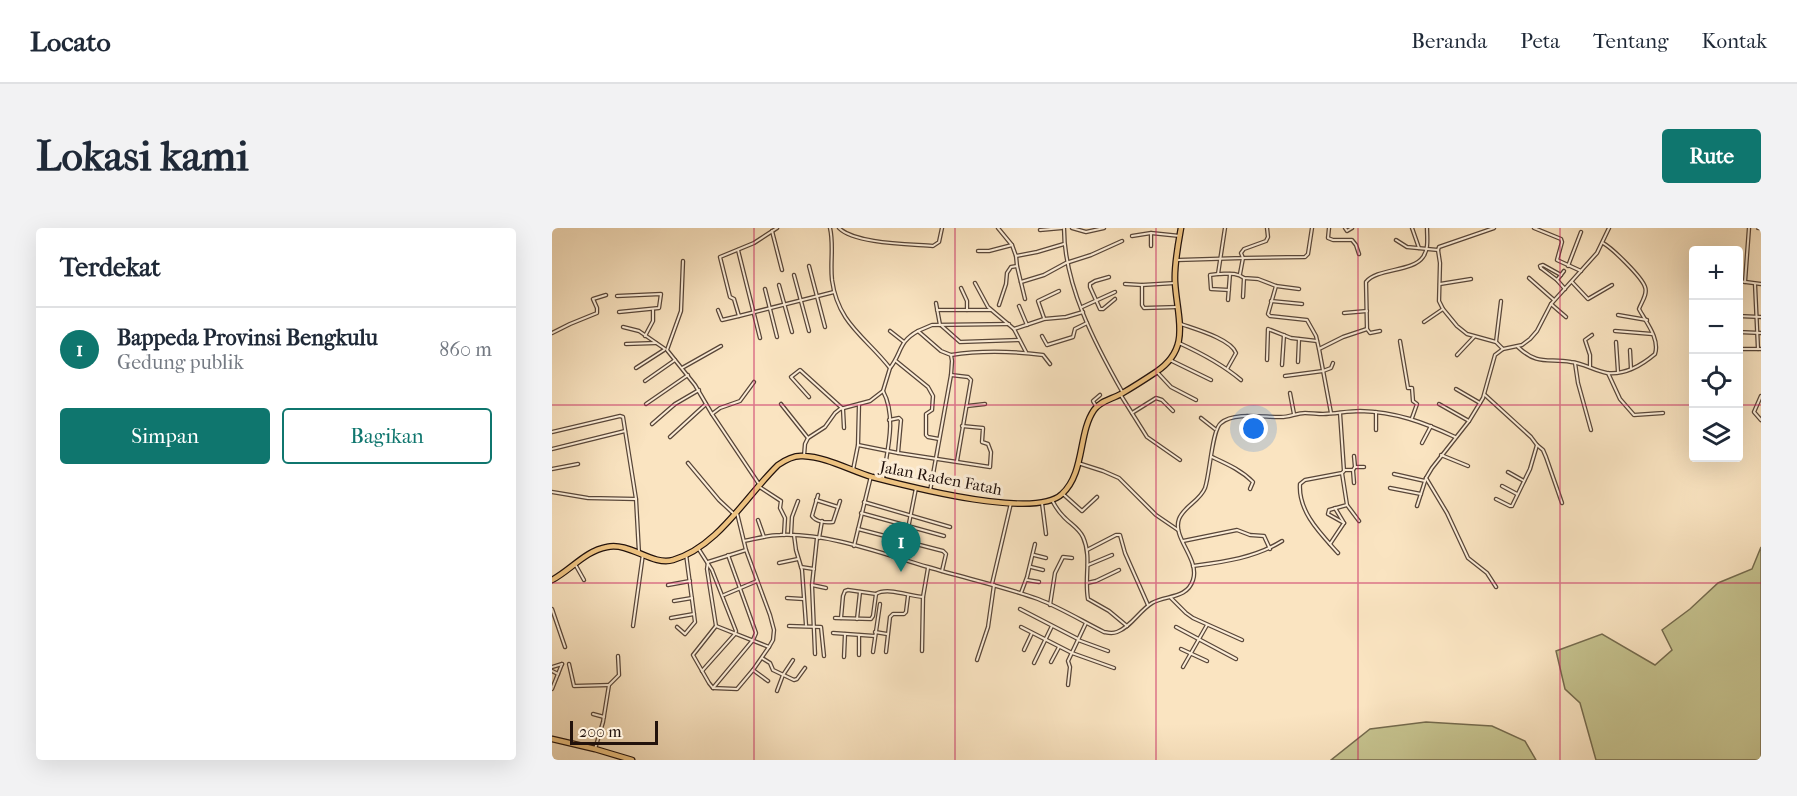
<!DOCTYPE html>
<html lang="id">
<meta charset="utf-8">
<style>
body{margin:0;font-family:"IM FELL French Canon",serif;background:#f2f2f3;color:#1f2937}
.controls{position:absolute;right:18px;top:18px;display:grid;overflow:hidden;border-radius:6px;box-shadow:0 6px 24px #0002}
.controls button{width:54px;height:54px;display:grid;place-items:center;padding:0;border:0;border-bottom:2px solid #e0e1e3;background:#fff;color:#1f2937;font:30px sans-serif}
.scale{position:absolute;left:18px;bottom:15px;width:88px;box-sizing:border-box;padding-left:6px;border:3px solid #22120c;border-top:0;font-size:16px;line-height:21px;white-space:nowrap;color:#22120c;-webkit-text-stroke:4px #fcedd7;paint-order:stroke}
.you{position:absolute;left:702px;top:201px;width:21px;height:21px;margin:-15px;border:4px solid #fff;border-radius:50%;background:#1a73e8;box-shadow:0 0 0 9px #1a73e833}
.badge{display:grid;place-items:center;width:39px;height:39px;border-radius:50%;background:#0f766e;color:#fff;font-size:20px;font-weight:700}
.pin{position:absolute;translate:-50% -50px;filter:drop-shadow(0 2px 3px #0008)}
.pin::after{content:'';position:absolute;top:32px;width:21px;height:18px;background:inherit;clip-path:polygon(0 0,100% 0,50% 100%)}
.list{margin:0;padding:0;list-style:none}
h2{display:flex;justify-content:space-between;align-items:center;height:78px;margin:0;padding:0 24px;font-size:26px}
h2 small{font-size:20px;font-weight:400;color:#747a83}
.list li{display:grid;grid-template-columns:39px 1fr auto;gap:18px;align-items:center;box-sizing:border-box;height:84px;padding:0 24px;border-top:2px solid #e0e1e3}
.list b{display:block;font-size:22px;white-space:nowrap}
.list p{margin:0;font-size:20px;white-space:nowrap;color:#747a83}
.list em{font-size:20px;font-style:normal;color:#747a83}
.actions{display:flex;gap:12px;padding:18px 24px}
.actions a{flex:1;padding:14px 0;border:2px solid #0f766e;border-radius:6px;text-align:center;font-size:21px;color:#0f766e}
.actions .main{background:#0f766e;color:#fff}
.icon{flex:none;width:33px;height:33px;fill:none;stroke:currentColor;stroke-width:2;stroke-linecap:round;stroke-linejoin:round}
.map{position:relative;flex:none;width:1209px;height:532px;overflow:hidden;border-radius:6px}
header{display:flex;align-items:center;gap:36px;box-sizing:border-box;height:84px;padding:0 30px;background:#fff;border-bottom:2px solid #e0e1e3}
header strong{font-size:28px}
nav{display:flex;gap:33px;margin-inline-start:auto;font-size:21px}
.intro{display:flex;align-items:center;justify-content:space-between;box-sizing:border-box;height:144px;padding:0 36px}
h1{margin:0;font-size:42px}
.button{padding:15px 27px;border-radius:6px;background:#0f766e;color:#fff;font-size:21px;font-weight:700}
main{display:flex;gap:36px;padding:0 36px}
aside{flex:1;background:#fff;border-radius:6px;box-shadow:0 6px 24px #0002}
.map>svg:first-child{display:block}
.green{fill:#c5c28e;stroke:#746a4d;stroke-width:1.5}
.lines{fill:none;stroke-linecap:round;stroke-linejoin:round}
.minor-casing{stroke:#584639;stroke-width:4.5}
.trunk-casing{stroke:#22120c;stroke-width:7}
.minor{stroke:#fcedd7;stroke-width:2}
.trunk{stroke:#edc280;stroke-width:4.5}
.grid{fill:none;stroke:#c2185b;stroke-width:1.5;stroke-opacity:0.55}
.labels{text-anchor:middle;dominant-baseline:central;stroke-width:6;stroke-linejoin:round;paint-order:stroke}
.street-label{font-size:16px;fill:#22120c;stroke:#fcedd7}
</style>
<header>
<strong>Locato</strong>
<nav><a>Beranda</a><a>Peta</a><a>Tentang</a><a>Kontak</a></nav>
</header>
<div class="intro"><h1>Lokasi kami</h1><a class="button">Rute</a></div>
<main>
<aside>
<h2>Terdekat<small></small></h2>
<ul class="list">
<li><span class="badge">1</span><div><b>Bappeda Provinsi Bengkulu</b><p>Gedung publik</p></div><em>860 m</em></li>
</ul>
<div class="actions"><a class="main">Simpan</a><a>Bagikan</a></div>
</aside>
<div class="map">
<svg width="1209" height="532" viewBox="0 0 1209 532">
<rect width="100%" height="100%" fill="#fae4c1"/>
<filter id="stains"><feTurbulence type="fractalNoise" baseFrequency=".00333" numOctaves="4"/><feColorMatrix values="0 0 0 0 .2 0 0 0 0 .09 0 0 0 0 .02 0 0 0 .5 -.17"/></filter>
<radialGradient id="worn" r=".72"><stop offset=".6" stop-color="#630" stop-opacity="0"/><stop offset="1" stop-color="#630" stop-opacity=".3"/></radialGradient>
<g class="green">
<path d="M1209 319V532H1044L1028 475 1013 461 1004 423 1050 406 1103 437 1120 422 1110 402 1138 381 1166 355 1200 341Z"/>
<path d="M874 494 940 498 973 513 984 532H779L818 501Z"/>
</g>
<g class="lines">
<g class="minor-casing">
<g id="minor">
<path d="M225 0 202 15 168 29 178 69 182 71 187 88 282 64"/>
<path d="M287 0C303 16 359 16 381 18L387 14 390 0"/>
<path d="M446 0 460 17 464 28 485 24 512 16"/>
<path d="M512 0C512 57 543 116 571 165"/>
<path d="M520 0 534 4 552 0"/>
<path d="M673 0 666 46C676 46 684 44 692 50L706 51 724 58 747 61"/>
<path d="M777 0 776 10 781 12H800L804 17 807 26"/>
<path d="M793 0 795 3 800 0"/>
<path d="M860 0 867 20"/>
<path d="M982 0 1009 11 1010 14 1005 32 1029 43"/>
<path d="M1206 0H1209"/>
<path d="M488 2 510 0"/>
<path d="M220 3 230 42"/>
<path d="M580 8 599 5 628 8"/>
<path d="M844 12 855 19 886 22 887 19 942 0"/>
<path d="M599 18V5"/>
<path d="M186 22 208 110"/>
<path d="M886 22 888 35 887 73 891 81 905 98 915 106 944 114 951 121"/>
<path d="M426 23H437L460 17"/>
<path d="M464 28 465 38 473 71"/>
<path d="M626 32 691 30 689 25 692 21 714 13 716 9 715 0"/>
<path d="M131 33 129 83 115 122 143 157 160 186 207 256"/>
<path d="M257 38 273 99"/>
<path d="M1016 38 1029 4"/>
<path d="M989 40 1005 52 1013 61"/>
<path d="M989 40 988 38 991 37 1009 47"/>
<path d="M666 46 658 47 659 61 677 62"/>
<path d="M688 46 691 30 753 29 756 26 760 0"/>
<path d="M242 47 257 103"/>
<path d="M557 49 543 53 538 56V59L548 81H551L563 71"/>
<path d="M977 50 1002 72"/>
<path d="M1005 52 1012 43"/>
<path d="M1186 53 1209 56"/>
<path d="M469 54 492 47 514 35 539 27 570 13"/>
<path d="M1020 54 1036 71 1060 57"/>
<path d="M1193 54 1197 0"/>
<path d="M423 55 436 79 462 101 474 124"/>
<path d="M573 56 590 57 623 55"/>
<path d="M888 56 919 51"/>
<path d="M1203 56 1206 121"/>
<path d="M227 57 240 104"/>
<path d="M590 57V77L592 80 626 79"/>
<path d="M724 58 716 86 718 88 755 92 764 108 767 121"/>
<path d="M409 60 415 73V82"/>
<path d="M213 61 225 109"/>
<path d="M65 68 109 66 107 80 67 84"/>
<path d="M691 69 692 50"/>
<path d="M676 72 678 46"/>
<path d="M719 73 750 76"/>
<path d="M384 75 388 97"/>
<path d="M999 76 1014 89"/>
<path d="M447 77 454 56 455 45 459 39 465 38"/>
<path d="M467 78 475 97"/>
<path d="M530 79 563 64"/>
<path d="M166 82 170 92 187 88"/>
<path d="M385 82H439"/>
<path d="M792 85 815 83"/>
<path d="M1066 87 1095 92"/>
<path d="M1186 88 1209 89"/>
<path d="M492 90 486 73 507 63"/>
<path d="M872 94 891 81"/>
<path d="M629 96C643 101 679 111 684 125L675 141"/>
<path d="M390 98 408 114 467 112"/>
<path d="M71 99 87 103 113 121"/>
<path d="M462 101 492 91 514 89 531 84"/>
<path d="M338 103 352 114"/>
<path d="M366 103 380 97 457 96"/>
<path d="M828 103 818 105 815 101 814 54C825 40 861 44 871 29 877 21 875 9 875 0"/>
<path d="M1063 103 1100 106"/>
<path d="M1186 104 1209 105"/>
<path d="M0 105 18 96 45 85V80L41 71 54 67"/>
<path d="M93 108 101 93V82"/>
<path d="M490 108 495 117 521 109 523 101 535 95"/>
<path d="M848 113 856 160H860L861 173 865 176 860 190"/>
<path d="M944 114 949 73"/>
<path d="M1064 114 1066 144"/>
<path d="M627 115C649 125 670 136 689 152"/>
<path d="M74 116 104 115"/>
<path d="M966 119C986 138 996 130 1019 134 1031 135 1043 143 1055 145 1073 147 1090 137 1103 126 1108 111 1094 94 1087 81 1089 75 1096 66 1093 59 1090 49 1060 20 1051 15"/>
<path d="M1186 121H1209"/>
<path d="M1078 122 1079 141"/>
<path d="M399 127C430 122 460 123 491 127L498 136"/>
<path d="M905 127 922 109"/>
<path d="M618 132 659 152"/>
<path d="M715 132 716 101 739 110 765 113"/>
<path d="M344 133 376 159 381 168 380 182 374 186V207L376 209 387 211"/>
<path d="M746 134 747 111"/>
<path d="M1023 135 1026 155 1039 202"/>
<path d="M730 137 732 107"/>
<path d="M1038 139V127L1033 112 1040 107"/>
<path d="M84 140 112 122"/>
<path d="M130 140 169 118"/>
<path d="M338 140C350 125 346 114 366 103L389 123 399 127 400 133 399 147 378 263"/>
<path d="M605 144 619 159 644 172"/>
<path d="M1056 145 1068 171 1082 187 1111 185"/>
<path d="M399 147 416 149 419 152 405 233"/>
<path d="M733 148 771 143 779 140 781 135"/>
<path d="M93 153 123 132"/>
<path d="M904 161 928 175"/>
<path d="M331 163C345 189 335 223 331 251"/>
<path d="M738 165 742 186"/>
<path d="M568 166 595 209 628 232"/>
<path d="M933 167 979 209 985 217 978 241 960 278H958L944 271"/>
<path d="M1209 168 1202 184 1209 192"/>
<path d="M257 169 239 149 248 142 291 181 292 200"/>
<path d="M94 176 136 147"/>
<path d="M229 176 256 210"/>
<path d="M887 176 917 193"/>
<path d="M415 178 433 176"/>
<path d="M544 178 541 173 548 167"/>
<path d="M824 184V202"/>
<path d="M580 185 604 170 610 172 621 183"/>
<path d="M779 185 767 121 791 109 815 101"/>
<path d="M160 186 168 180 188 173 202 154"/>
<path d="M695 188 696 211"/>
<path d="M649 190 663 201"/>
<path d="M337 192 347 190 349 192 346 225"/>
<path d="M100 196 123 176 147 162"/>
<path d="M0 204 68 188 71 189 84 271 87 325"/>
<path d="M118 209 154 176"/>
<path d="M870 215 879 198"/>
<path d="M306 217 346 225 438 239 439 224 436 216 430 214 431 200 410 198"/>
<path d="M985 217 991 222 994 229 1010 275"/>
<path d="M0 221 73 203"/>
<path d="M889 227 916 238"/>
<path d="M252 228 253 216 256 210 273 199 283 185 288 181 318 173 331 163 338 140C314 109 286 96 280 52 278 34 282 17 278 0"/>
<path d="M660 229C675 236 689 242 701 254L698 261"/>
<path d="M136 235 167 272 182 286"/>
<path d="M526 235 551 243 567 250 604 287 626 302"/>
<path d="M803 239H812"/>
<path d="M0 241 26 236"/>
<path d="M301 242 306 217 307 176"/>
<path d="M793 242H801L802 255"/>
<path d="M801 242 803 239 802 228"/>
<path d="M956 244 972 253"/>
<path d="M842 246 873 253"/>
<path d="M874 250 895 285 916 330 935 345 944 359"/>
<path d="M206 258 229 273 228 280 233 290 232 307"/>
<path d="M950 258 965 266"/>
<path d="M838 260 869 266"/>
<path d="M0 264 36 270 84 271"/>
<path d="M511 266 530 283 545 269"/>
<path d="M266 267 260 288C264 294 274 295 281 294L288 273"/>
<path d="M264 272 286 279"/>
<path d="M500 272C503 278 507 284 511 288 517 295 527 300 531 309 540 329 532 350 536 371L557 383 575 398"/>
<path d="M312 274 398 299"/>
<path d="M490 275 494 306"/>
<path d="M795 277 807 293"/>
<path d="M865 278 874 250 880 240 917 193 931 170 943 127 951 121 970 117 978 111 985 103 999 76 1045 25 1057 0"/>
<path d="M783 280 792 295"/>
<path d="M309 285 392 308"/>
<path d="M206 292 212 309"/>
<path d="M306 301 391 323 394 326 390 343"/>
<path d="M239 307 240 289 246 273"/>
<path d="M242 307 244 322 250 342 254 397"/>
<path d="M267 310 270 293"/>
<path d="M192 313C204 311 216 307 228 307 278 305 328 325 376 339 412 350 450 358 486 371 509 380 530 393 552 404 557 405 560 406 565 404 579 399 587 383 600 375 614 367 635 371 641 352 648 331 620 310 627 291 632 278 648 273 653 260 658 246 660 201 669 195 681 184 711 189 727 189 736 190 744 185 753 185 759 185 765 186 771 186 783 186 795 183 808 183 844 184 871 194 903 209"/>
<path d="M631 313 685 302 698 307 712 308 718 321"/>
<path d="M778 316 792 295 776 286 777 282 795 277 790 245"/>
<path d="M302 318 319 248"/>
<path d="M146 320 160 342 184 403 183 406 150 443"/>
<path d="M194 322 156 334 155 341 164 398 217 419"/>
<path d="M535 322 564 307H568L573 325 596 377"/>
<path d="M786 325C769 306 746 284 748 256L753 252 790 245 792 243 788 185"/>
<path d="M482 327 494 330"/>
<path d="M350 331 364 260"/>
<path d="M227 335 246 331"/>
<path d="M23 336 32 352"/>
<path d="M536 337 560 327"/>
<path d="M641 338C671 334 703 330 730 313"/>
<path d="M249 339 262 341"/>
<path d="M479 339 491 342"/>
<path d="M475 352 487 354"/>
<path d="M535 355 544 353 567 342"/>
<path d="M440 356 459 275"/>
<path d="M116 357 138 353"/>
<path d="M260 357 274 360"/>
<path d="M469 365 475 349 483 316"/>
<path d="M172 367 205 353"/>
<path d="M235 370 251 371"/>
<path d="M619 370 634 385 641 390 690 412"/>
<path d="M122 373 140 370"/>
<path d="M498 377 503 345 511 329 520 330"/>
<path d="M0 381 13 419"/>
<path d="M468 381 526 411"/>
<path d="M119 390 142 386"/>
<path d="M283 390 319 391 321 388 324 366C335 359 357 368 371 369"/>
<path d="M289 390 291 368 293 363 296 362 324 366"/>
<path d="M305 391 308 364"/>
<path d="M81 398 91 326"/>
<path d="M164 398 141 427 157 455 161 460 185 461 201 442 217 419 221 412 222 402 218 387 194 322 185 285"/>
<path d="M237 398 269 399 272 428"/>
<path d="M125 399 133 406 143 394 134 326"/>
<path d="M469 399 520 425 562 440"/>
<path d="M624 399 684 431"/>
<path d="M323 404 335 406"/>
<path d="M281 405 323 408"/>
<path d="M526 412 556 423"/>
<path d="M629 421 655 433"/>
<path d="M472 422 480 405"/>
<path d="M370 423 371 369 376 340"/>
<path d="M321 424 328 376"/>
<path d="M334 424 338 389 341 386H352L354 384 356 368"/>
<path d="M263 426 260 357 265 310"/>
<path d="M307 427V407"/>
<path d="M292 429 293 406"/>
<path d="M210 430 218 435 221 442 242 452 245 451 253 440"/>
<path d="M425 432 436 399 442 357"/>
<path d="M499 434 507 419"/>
<path d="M482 435 500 398"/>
<path d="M17 436 22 458 57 457"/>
<path d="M0 439 10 436"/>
<path d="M631 439 655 397"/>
<path d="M201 442 216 453"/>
<path d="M0 443 6 446"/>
<path d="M516 457 518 439 516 433 534 395"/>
<path d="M161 460 201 412 204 405 176 327"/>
<path d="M0 461 10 436"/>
<path d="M225 463 231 447 241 432"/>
<path d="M41 486 52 489"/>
<path d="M43 521 51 494 57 457 67 447 66 428"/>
</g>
</g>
<g class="trunk-casing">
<g id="trunk">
<path d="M0 352C19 342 33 323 55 319 78 314 100 338 121 332 166 319 194 268 226 237 233 232 241 227 251 228 275 229 297 242 320 249 355 258 483 292 510 266 533 245 526 205 542 182 548 173 560 171 569 166 581 159 592 152 604 144 640 120 625 90 623 54 622 37 626 17 629 0"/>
<path d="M0 511 43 521 80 532"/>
</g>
</g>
<use href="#minor" class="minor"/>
<use href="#trunk" class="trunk"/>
</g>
<path class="grid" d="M202 0V532M403 0V532M604 0V532M806 0V532M1008 0V532M0 177H1142M1186 177H1209M0 355H1209"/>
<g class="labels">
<g class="street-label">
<text transform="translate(389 250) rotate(11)">Jalan Raden Fatah</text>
</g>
</g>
<rect width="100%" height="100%" filter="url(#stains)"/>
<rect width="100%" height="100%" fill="url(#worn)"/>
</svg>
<div class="controls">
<button>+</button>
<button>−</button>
<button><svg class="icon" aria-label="locate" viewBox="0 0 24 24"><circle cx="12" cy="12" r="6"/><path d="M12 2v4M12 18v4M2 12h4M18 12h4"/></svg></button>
<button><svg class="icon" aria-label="layers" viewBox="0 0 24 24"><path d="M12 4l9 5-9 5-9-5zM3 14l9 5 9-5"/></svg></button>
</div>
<div class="scale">200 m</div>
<div class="you"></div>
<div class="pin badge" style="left:349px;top:344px">1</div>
</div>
</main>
